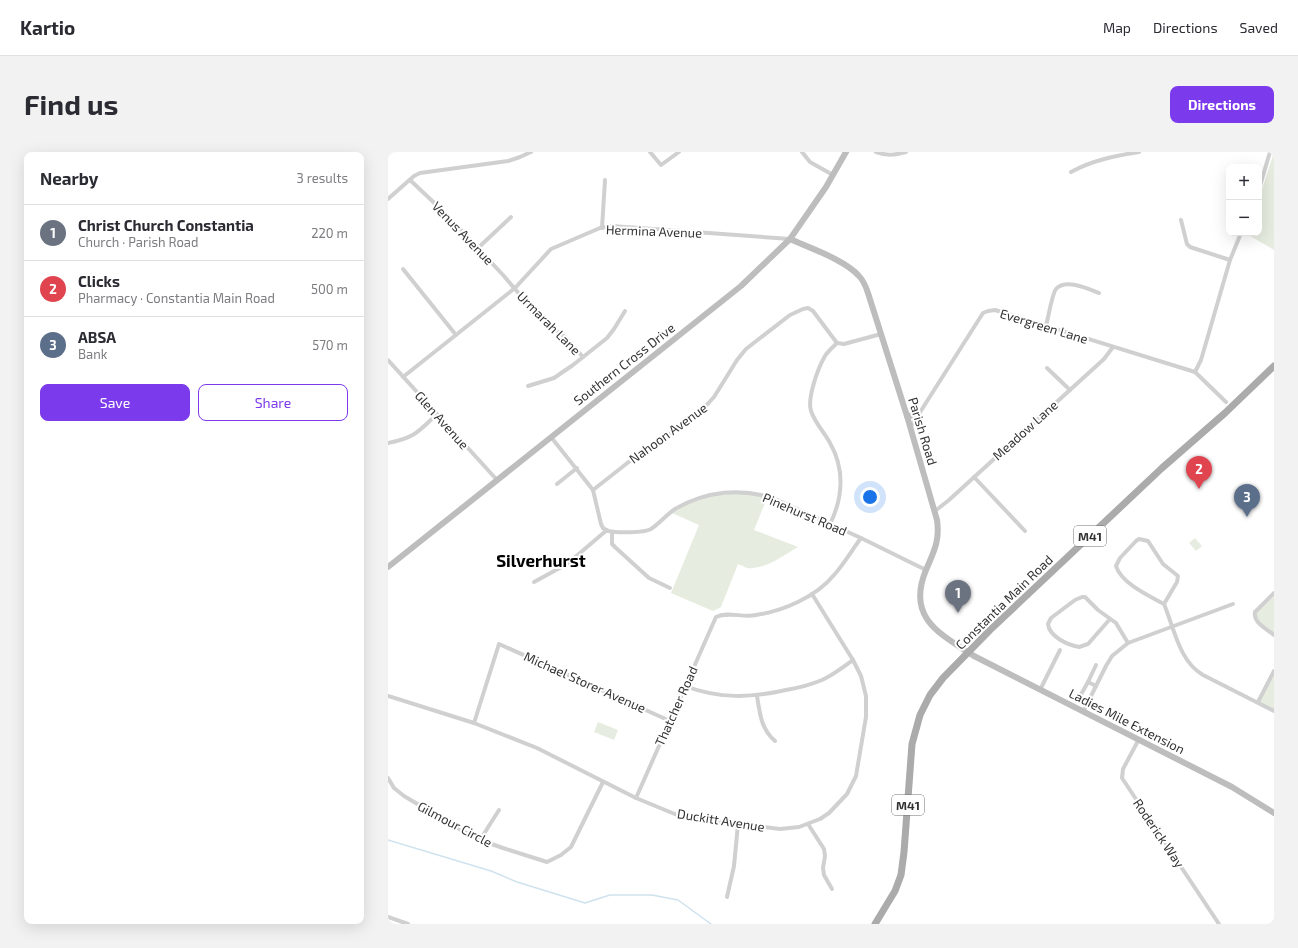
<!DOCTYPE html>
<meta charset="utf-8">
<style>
body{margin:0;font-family:"Exo 2",sans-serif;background:#f2f2f3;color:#2b2b33}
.controls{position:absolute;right:12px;top:12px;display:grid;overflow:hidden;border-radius:8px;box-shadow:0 4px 16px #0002}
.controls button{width:36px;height:36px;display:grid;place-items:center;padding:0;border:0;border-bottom:1px solid #e1e1e2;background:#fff;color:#2b2b33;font:20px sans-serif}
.you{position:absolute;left:482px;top:345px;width:14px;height:14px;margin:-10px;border:3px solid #fff;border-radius:50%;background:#1a73e8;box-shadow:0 0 0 6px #1a73e833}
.badge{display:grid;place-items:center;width:26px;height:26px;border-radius:50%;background:#7c3aed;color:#fff;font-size:13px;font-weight:700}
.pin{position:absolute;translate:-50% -33px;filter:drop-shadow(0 1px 2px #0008)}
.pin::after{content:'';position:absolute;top:21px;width:14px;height:12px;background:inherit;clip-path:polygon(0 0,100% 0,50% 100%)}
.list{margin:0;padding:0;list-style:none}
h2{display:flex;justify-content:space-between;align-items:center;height:52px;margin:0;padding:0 16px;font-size:17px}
h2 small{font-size:13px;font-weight:400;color:#7c7c81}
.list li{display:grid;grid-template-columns:26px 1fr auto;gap:12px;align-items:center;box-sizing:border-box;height:56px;padding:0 16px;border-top:1px solid #e1e1e2}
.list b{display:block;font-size:15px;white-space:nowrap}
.list p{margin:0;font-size:13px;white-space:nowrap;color:#7c7c81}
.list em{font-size:13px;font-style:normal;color:#7c7c81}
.actions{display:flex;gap:8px;padding:12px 16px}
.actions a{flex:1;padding:9px 0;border:1px solid #7c3aed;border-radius:8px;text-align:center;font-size:14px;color:#7c3aed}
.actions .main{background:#7c3aed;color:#fff}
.map{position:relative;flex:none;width:886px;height:772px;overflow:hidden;border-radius:8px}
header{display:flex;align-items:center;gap:24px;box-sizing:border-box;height:56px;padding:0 20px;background:#fff;border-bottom:1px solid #e1e1e2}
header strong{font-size:19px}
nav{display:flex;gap:22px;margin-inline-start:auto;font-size:14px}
.intro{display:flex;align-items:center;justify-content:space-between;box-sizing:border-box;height:96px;padding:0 24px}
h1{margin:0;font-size:28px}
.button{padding:10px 18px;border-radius:8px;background:#7c3aed;color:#fff;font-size:14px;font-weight:700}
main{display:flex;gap:24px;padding:0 24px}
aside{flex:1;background:#fff;border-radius:8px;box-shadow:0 4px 16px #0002}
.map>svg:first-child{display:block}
.green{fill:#e6ecdf}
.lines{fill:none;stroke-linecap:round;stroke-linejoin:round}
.stream{stroke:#cfe2ee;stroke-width:1.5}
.street{stroke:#d0d0d0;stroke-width:4}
.secondary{stroke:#bdbdbd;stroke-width:6}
.primary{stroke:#ababab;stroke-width:7}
.labels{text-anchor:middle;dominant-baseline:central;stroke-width:4;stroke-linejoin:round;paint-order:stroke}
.shield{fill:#fff;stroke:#707070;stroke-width:1}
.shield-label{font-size:12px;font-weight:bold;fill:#333}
.street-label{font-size:13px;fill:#333;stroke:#fff}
.district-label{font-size:17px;font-weight:bold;fill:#000;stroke:#fff}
</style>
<header>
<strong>Kartio</strong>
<nav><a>Map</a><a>Directions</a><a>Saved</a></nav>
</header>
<div class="intro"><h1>Find us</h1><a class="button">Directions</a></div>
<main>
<aside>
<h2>Nearby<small>3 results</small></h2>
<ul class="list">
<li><span class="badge" style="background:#6b7280">1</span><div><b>Christ Church Constantia</b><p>Church · Parish Road</p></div><em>220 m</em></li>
<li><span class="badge" style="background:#e0444e">2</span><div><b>Clicks</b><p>Pharmacy · Constantia Main Road</p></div><em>500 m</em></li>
<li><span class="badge" style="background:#5c6f8a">3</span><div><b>ABSA</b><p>Bank</p></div><em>570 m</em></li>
</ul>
<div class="actions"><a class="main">Save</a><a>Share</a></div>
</aside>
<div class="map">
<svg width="886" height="772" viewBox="0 0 886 772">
<rect width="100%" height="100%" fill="#fff"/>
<g class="green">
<path d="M886 0V98L857 81H871V47Z"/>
<path d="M355 341 379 346 366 378 410 395C396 403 377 418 359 416 356 415 353 413 350 412L333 455 325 459 283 441 311 373 284 361 297 353 324 343Z"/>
<path d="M807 386 814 394 808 399 801 391Z"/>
<path d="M886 441V483L871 471 867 460Z"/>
<path d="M886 519V558L870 550Z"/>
<path d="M210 570 230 578 226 588 206 580Z"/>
</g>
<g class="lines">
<path class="stream" d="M0 688 103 719 129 730 197 751 222 743H264L290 748 323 772"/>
<g class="street">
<path d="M262 0 273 13 291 0"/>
<path d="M414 0 422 10 445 23"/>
<path d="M488 0C499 4 507 3 518 0"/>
<path d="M683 20C705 8 727 4 751 0"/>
<path d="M22 28 58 62 115 123 152 166 177 185 195 205"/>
<path d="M871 37 882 0"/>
<path d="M0 47 26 24 32 21 120 9 132 5 143 0"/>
<path d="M793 68 799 92 802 95 842 108"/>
<path d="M214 76 217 28"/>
<path d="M90 96 123 65"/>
<path d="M15 117 68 183"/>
<path d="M658 174C660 167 664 142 668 137 678 126 701 137 711 141"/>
<path d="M449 191 456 192 493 182"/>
<path d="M0 208 109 328"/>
<path d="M659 216 682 238"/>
<path d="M807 220 813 208 842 108 853 81"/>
<path d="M15 225 127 136 163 97 212 76 224 74 402 87"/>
<path d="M140 234 166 226 185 213 219 186 226 177 237 159"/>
<path d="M522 276 595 161 600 159 607 158 807 220 838 250"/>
<path d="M163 285 205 338 213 372 215 376 220 379C229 381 256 381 263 377 272 371 278 363 287 357 318 339 353 335 387 347L473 386 538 418"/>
<path d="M0 291C26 286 30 280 48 263"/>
<path d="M586 325 637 379"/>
<path d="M169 332 189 316"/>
<path d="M205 338 247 305 269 292 315 257 326 245 349 208 358 197 402 163 415 157 420 156 425 159 449 191"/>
<path d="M547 359 561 348 716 207 725 195"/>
<path d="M442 372C455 346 457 317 442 291 436 280 427 271 423 259 419 246 430 216 437 204 440 199 445 195 449 191"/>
<path d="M224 380V392L228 396 261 426 282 436"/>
<path d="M146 430 179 412 219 378"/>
<path d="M886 441 867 460C865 471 879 477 886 483"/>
<path d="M776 452 789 430 790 424 775 412 760 389 751 387 748 389 732 406 728 414C733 431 761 444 776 452 786 476 791 509 815 523L886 559"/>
<path d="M722 467 700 492 691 495C679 493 661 484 660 472L663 466 687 448 694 445H697L710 458 728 471 740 491"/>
<path d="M708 513 700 530 708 534"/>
<path d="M297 534C331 547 363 546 398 538 410 536 422 533 434 528 445 523 455 515 465 508"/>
<path d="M652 538 672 498"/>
<path d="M0 544 86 571 149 596 248 646 294 665 392 677 411 675 432 667 441 661 459 642 468 624 478 565V544L473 524 465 508 424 442"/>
<path d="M369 544C372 562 373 577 387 589"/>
<path d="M691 546 700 530"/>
<path d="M870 550 886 519"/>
<path d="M695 560 718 514 724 504 740 491 845 452"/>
<path d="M86 571 111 492 282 569"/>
<path d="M751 587 735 617 734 626 831 772"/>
<path d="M0 626 6 636 16 644 73 678 92 688 115 696 159 710 173 703 183 695 215 630"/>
<path d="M248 646 328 465C340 459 355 466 368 463 395 459 428 445 446 423 456 412 464 398 473 386"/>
<path d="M420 672 436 697 437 704 435 716 436 723 444 737"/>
<path d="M92 688 111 658"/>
<path d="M339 745 346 714 350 672"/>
<path d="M0 765 20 772"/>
</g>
<g class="secondary">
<path d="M402 87C422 96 457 108 471 124 476 129 478 135 480 141L519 264 549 368C552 389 546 399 538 418 518 466 552 482 586 504L844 635 886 661"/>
<path d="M519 264 530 263"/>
<path d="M0 415 353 134 402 87 438 35 458 0"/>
</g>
<path class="primary" d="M487 772 507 739 513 723 516 700 524 592 532 563 542 543 555 526 602 478 774 316 837 261 886 214"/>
</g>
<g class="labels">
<g class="shield">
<rect x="686" y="374" width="32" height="20" rx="3"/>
<rect x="504" y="643" width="32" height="20" rx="3"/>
</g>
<g class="shield-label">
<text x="702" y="384">M41</text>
<text x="520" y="653">M41</text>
</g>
<g class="street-label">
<text transform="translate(266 79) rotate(2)">Hermina Avenue</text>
<text transform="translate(75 81) rotate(46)">Venus Avenue</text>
<text transform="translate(161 171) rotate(45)">Urmarah Lane</text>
<text transform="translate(656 174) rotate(17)">Evergreen Lane</text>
<text transform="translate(236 212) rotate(-38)">Southern Cross Drive</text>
<text transform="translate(54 268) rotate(48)">Glen Avenue</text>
<text transform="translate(637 278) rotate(-42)">Meadow Lane</text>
<text transform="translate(535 279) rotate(73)">Parish Road</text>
<text transform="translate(280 281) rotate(-36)">Nahoon Avenue</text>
<text transform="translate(417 362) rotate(23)">Pinehurst Road</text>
<text transform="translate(616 450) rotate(-44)">Constantia Main Road</text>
<text transform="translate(197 530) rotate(24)">Michael Storer Avenue</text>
<text transform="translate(288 554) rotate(-66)">Thatcher Road</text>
<text transform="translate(739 569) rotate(27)">Ladies Mile Extension</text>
<text transform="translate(333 668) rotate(9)">Duckitt Avenue</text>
<text transform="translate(67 672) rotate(28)">Gilmour Circle</text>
<text transform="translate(771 681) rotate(56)">Roderick Way</text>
</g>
<g class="district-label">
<text x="153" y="408">Silverhurst</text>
</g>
</g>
</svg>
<div class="controls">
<button>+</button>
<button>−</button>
</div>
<div class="you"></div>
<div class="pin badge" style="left:570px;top:461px;background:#6b7280">1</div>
<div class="pin badge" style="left:811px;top:337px;background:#e0444e">2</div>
<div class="pin badge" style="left:859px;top:365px;background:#5c6f8a">3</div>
</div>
</main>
